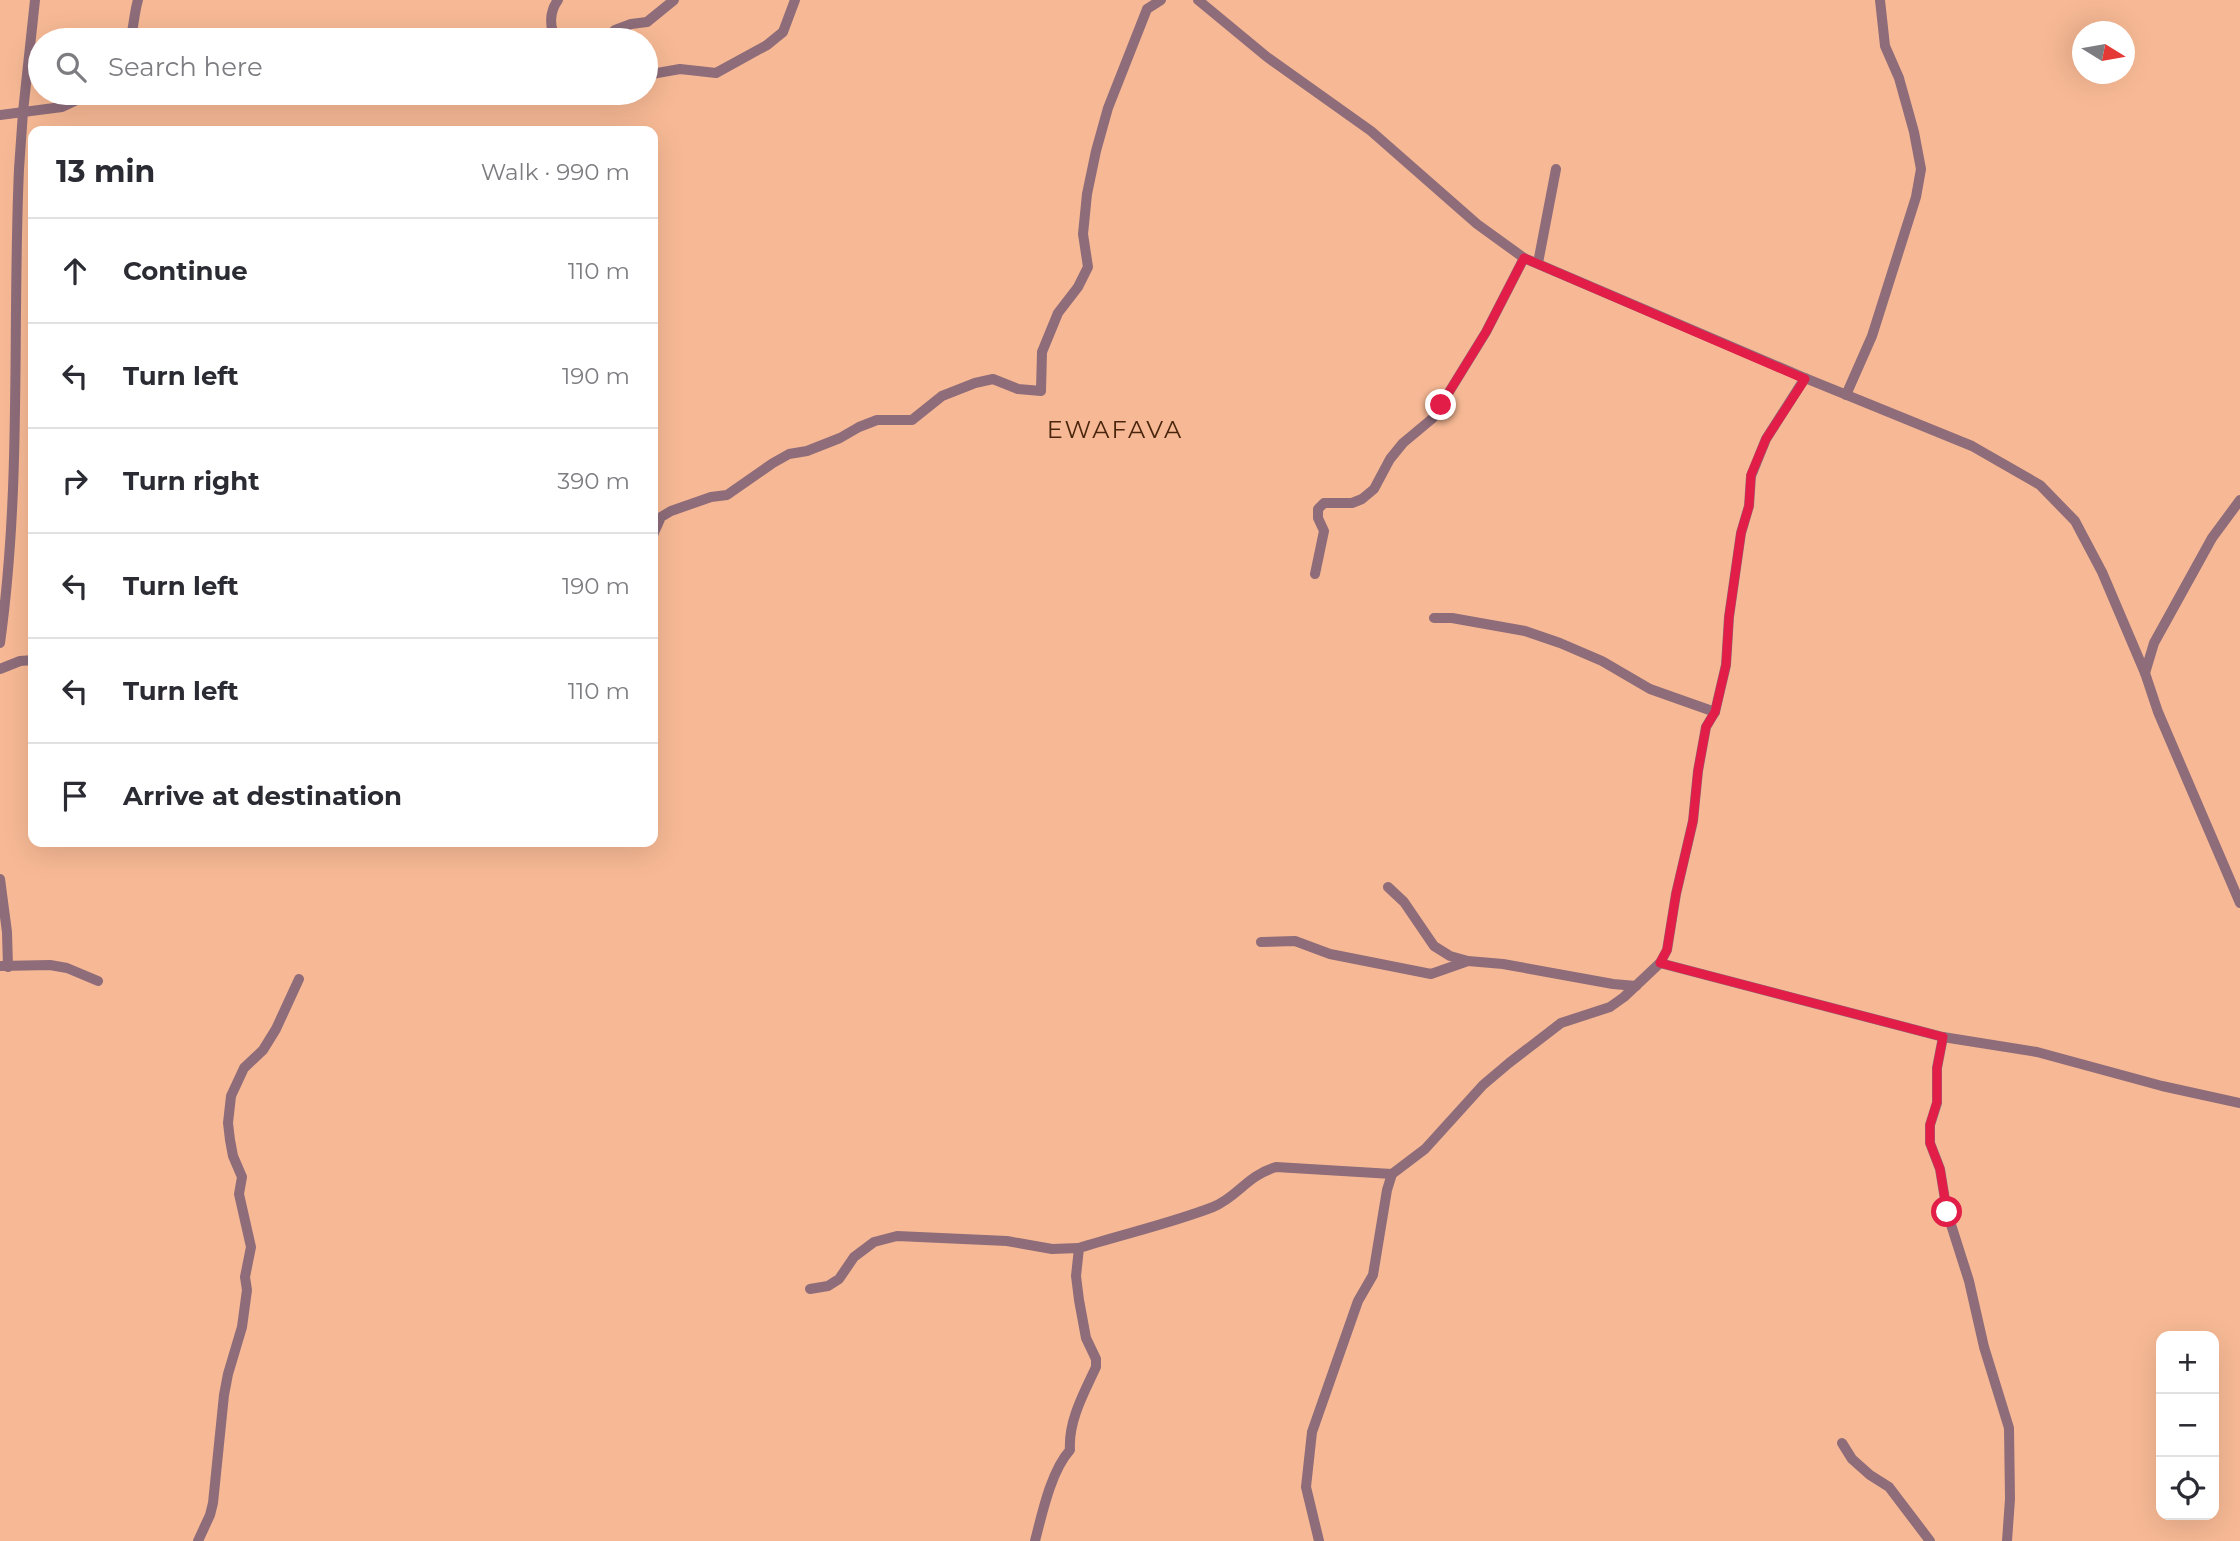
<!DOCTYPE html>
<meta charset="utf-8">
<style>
body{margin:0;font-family:Montserrat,sans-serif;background:#f2f2f3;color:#2b2b33}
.controls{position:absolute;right:21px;bottom:21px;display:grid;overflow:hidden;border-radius:14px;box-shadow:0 7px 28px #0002}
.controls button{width:63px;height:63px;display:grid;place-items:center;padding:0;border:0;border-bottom:2px solid #e1e1e2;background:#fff;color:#2b2b33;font:35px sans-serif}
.compass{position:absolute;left:2072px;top:21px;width:63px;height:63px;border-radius:50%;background:#fff;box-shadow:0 7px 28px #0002;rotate:101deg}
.stop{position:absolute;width:21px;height:21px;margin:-16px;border:5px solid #e11d48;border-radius:50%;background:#fff}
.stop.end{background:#e11d48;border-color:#fff;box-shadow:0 2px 7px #0008}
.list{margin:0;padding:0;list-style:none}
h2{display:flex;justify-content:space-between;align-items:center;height:91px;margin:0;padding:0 28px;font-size:30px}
h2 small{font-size:23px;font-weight:400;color:#7c7c81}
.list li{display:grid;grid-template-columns:46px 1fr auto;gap:21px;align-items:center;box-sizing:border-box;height:105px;padding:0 28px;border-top:2px solid #e1e1e2}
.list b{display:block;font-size:26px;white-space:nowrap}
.list em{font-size:23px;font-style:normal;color:#7c7c81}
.icon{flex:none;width:38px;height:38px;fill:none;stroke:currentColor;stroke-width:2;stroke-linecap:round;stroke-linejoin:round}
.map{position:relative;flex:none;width:2240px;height:1541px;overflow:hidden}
.search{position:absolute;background:#fff;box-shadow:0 7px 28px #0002;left:28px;top:28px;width:630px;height:77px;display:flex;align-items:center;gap:18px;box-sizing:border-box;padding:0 24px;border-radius:38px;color:#7c7c81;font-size:26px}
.panel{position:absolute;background:#fff;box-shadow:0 7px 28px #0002;left:28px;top:126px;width:630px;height:721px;border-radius:14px}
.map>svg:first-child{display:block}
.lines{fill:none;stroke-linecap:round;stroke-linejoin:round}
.minor{stroke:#8e6c7a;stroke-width:10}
.route{stroke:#e11d48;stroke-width:9}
.labels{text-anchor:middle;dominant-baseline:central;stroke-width:7;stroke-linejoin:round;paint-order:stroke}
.quarter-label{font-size:24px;letter-spacing:2px;fill:#49250d;stroke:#f7b995}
</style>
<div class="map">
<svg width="2240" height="1541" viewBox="0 0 2240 1541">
<rect width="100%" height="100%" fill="#f7b995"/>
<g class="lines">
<g class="minor">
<path d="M1198 0 1267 57 1371 131 1477 224 1524 258 1805 378 1972 446 2040 485 2075 521 2102 572 2145 673 2158 712 2240 903"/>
<path d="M130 40C134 27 134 13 138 0"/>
<path d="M557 40C549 28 549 12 558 0"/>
<path d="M604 40 615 30 631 24 647 22 674 0"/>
<path d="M646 75 680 69 716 73 767 45 783 32 795 0"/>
<path d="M0 115 62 107 92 93"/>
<path d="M1538 263 1556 169"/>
<path d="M1846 395 1872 336 1916 197 1921 169 1914 132 1899 78 1885 46 1880 0"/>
<path d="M653 535 661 517 671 511 711 497 727 495 773 463 789 454 807 451 840 438 859 427 877 420H912L942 396 975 383 993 379 1018 389 1041 391 1042 352 1058 313 1078 287 1088 267 1083 234 1087 194 1096 151 1108 108 1147 9 1161 0"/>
<path d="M1315 574 1324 531 1318 518V509L1324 503H1352L1362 499 1374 489 1390 459 1403 443 1433 418 1486 332 1524 258"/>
<path d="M1434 618H1452L1525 631 1560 643 1602 661 1650 689 1715 712"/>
<path d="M0 643C22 485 12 327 19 169L23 112 35 0"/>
<path d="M0 669 20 661 33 660"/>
<path d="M2145 673 2154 643 2212 538 2240 500"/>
<path d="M0 879 7 932 8 967"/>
<path d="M1388 887 1404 902 1434 946 1450 956 1468 961 1503 964 1613 984 1636 986"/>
<path d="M1261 942 1295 941 1330 954 1431 974 1468 961"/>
<path d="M1660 963 1943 1037 2037 1052 2162 1086 2240 1103"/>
<path d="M0 966 50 965 67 968 98 981"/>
<path d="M1943 1037 1937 1068V1103L1930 1125V1143L1940 1169 1947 1212 1969 1281 1984 1347 2009 1428 2010 1499 2007 1541"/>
<path d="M810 1289 828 1286 839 1279 854 1257 874 1242 897 1236 1007 1241 1052 1249 1079 1248"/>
<path d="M1842 1443 1852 1459 1870 1475 1889 1487 1930 1541"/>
<path d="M198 1541 210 1515 213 1503 224 1395 228 1374 242 1327 247 1290 245 1277 251 1247 239 1194 242 1177 233 1156 230 1140 228 1123 231 1096 244 1068 263 1050 276 1029 299 979"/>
<path d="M1035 1541C1042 1514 1051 1471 1070 1450 1068 1421 1084 1393 1096 1367V1359L1086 1338 1079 1300 1076 1276 1079 1248C1123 1234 1169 1224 1213 1207 1238 1197 1246 1176 1276 1167L1392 1174"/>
<path d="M1319 1541 1306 1487 1312 1432 1358 1301 1373 1275 1387 1190 1392 1174 1425 1149 1483 1085 1509 1063 1561 1023 1610 1007 1624 997 1660 963 1667 950 1676 894 1693 821 1698 771 1706 727 1715 712 1726 665 1729 617 1741 533 1749 506 1751 476 1766 439 1805 378"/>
</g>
</g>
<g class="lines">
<path class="route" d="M1441 405 1486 332 1524 258 1805 379 1766 439 1751 475 1749 506 1741 533 1729 617 1726 665 1715 712 1706 727 1698 771 1693 821 1676 894 1667 950 1660 963 1943 1037 1937 1068V1102L1930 1125V1143L1940 1169 1947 1212"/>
</g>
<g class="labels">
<g class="quarter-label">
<text x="1115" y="429">EWAFAVA</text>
</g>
</g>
</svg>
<div class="controls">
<button>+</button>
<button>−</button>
<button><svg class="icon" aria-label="locate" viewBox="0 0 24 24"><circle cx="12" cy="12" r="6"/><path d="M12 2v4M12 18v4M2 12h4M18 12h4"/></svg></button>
</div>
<svg class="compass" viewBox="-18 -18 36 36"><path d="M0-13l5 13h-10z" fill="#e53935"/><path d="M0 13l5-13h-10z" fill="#7c7c81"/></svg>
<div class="stop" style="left:1947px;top:1212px"></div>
<div class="stop end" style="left:1441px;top:405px"></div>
<div class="search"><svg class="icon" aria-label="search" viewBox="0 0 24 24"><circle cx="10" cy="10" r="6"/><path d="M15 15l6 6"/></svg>Search here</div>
<section class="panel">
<h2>13 min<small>Walk · 990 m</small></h2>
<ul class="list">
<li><svg class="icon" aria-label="ahead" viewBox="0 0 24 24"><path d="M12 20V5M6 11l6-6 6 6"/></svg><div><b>Continue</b></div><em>110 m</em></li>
<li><svg class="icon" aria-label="left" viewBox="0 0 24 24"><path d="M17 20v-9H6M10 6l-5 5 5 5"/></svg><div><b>Turn left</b></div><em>190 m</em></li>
<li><svg class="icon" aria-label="right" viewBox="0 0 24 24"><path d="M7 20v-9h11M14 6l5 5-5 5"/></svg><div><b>Turn right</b></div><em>390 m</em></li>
<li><svg class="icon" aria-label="left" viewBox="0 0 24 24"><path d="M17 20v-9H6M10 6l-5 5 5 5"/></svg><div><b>Turn left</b></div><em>190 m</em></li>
<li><svg class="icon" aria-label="left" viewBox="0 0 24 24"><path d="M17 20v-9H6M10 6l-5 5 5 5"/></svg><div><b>Turn left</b></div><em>110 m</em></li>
<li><svg class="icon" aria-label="arrive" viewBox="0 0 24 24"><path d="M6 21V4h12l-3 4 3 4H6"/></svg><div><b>Arrive at destination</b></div></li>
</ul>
</section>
</div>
